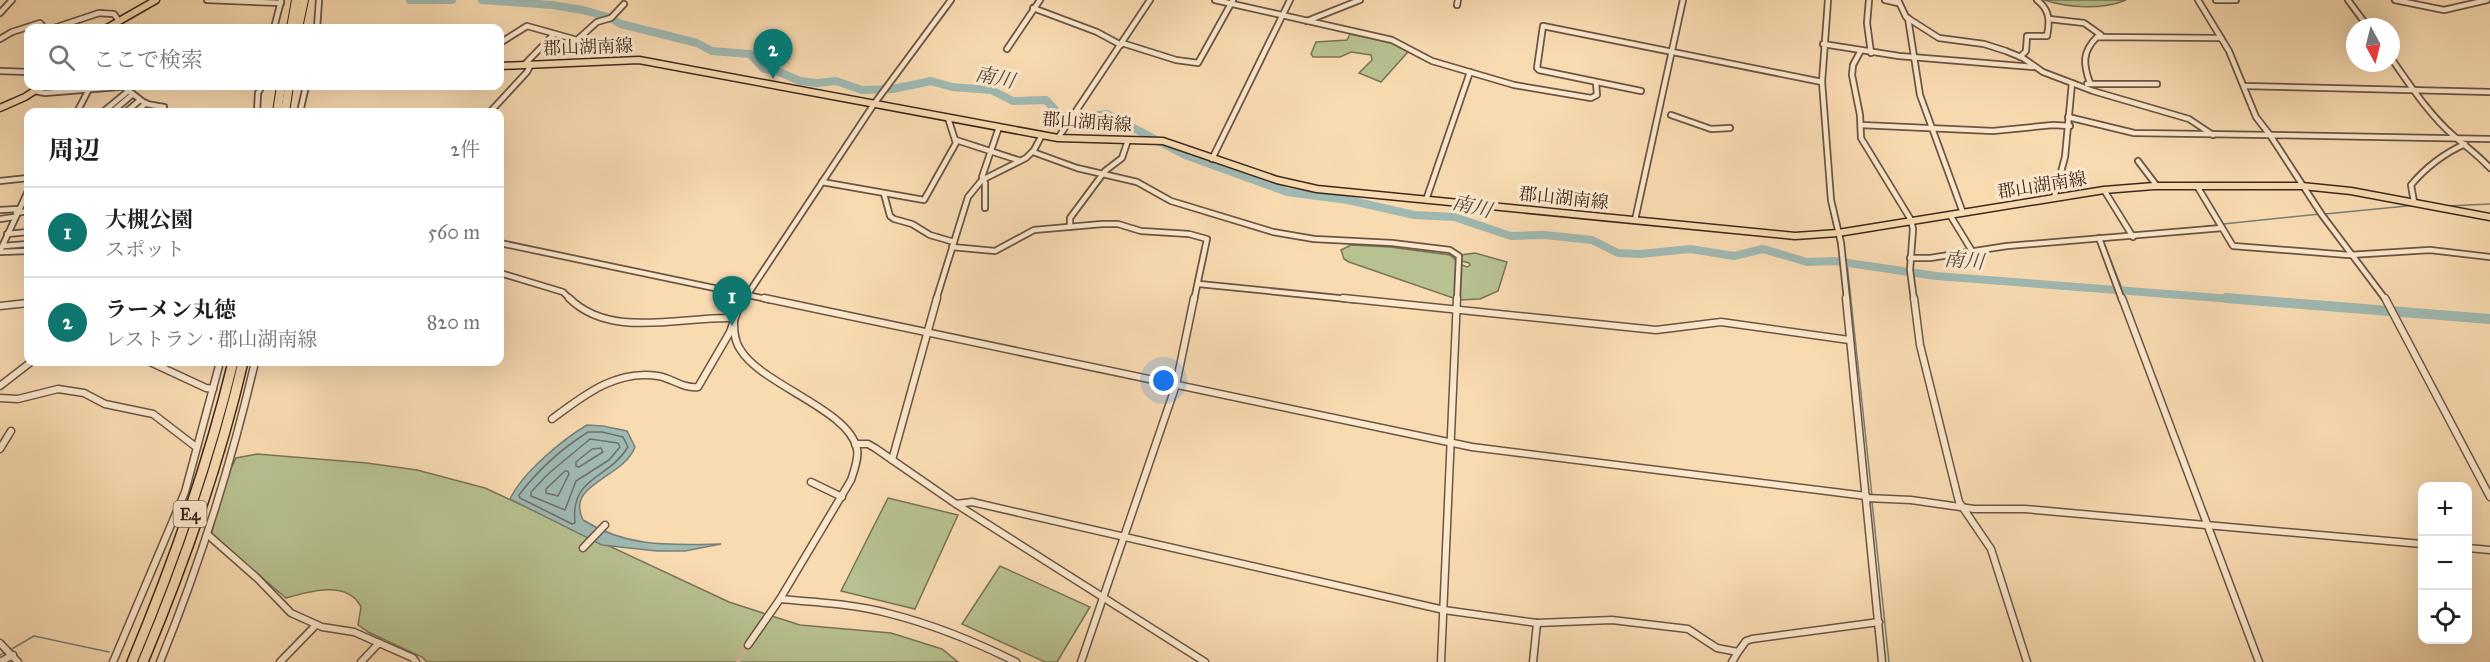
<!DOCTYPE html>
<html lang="ja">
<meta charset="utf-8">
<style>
body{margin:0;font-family:"IM FELL Great Primer","Noto Serif JP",serif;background:#f6f6f6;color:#202124}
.controls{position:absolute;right:18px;bottom:18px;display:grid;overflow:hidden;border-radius:12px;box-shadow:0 6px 24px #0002}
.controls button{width:54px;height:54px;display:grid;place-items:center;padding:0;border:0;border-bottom:2px solid #e0e0e0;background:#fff;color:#202124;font:30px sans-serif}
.compass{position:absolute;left:2346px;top:18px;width:54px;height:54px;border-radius:50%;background:#fff;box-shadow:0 6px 24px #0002;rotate:173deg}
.you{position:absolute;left:1164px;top:381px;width:21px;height:21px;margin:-15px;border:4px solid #fff;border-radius:50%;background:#1a73e8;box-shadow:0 0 0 9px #1a73e833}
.badge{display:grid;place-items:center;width:39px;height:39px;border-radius:50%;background:#0f766e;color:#fff;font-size:20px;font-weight:700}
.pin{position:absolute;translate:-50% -50px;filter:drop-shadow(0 2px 3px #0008)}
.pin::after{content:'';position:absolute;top:32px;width:21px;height:18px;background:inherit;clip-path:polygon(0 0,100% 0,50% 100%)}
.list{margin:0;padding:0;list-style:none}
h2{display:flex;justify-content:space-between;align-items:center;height:78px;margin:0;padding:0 24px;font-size:26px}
h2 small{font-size:20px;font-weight:400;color:#757577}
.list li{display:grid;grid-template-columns:39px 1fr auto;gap:18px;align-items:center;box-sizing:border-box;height:90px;padding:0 24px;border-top:2px solid #e0e0e0}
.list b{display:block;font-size:22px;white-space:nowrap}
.list p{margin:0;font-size:20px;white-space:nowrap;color:#757577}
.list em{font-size:20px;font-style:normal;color:#757577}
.icon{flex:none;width:33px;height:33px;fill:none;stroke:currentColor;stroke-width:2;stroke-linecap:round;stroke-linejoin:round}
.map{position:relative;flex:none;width:2490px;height:662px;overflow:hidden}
.search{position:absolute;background:#fff;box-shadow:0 6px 24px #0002;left:24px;top:24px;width:480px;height:66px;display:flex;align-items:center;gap:15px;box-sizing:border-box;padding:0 21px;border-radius:12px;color:#757577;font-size:22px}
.panel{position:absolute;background:#fff;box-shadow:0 6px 24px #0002;left:24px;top:108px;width:480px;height:258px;border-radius:12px}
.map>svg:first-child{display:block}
.green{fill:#b8c190;stroke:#7a7458;stroke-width:1.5}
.water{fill:#9fb9b3;stroke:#787f78;stroke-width:1.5}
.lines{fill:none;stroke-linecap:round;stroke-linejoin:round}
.shore{stroke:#6e706a;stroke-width:1.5}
.stream{stroke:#787f78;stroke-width:1.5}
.river-far1{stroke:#9fb9b3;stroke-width:8}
.river{stroke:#9fb9b3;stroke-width:10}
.minor-tunnel{stroke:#d3b795;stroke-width:6;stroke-dasharray:6 3;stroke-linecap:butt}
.minor-far1-casing{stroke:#6c5544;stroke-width:8}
.minor-casing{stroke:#6c5544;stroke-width:9}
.major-casing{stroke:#3d2820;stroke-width:9}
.highway-far1-casing{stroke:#3d2820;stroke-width:10}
.highway-casing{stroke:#3d2820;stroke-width:12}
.minor-far1{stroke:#fbe8cd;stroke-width:4.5}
.minor{stroke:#fbe8cd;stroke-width:6}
.major{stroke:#f9dbb2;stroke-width:6}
.highway-far1{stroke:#f9dbb2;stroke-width:8}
.highway{stroke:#f9dbb2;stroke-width:9}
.labels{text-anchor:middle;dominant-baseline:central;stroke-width:6;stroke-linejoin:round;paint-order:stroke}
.shield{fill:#fbe8cd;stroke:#766254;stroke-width:1.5}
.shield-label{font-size:16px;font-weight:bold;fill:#3d2820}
.street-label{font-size:18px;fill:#3d2820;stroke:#fbe8cd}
.water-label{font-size:20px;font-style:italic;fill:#564c45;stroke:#fbe8cd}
</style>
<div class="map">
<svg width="2490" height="662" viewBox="0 0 2490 662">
<rect width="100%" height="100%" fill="#f9dbb2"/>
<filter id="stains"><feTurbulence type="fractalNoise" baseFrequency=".00333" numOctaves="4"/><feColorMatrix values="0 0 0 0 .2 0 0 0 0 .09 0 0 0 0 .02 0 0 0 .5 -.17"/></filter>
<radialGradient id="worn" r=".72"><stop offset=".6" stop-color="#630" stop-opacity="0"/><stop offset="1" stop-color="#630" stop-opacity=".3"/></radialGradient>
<g class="green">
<path d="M2044 0H2126C2102 10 2069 8 2044 0Z"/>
<path d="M1350 34 1394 43 1406 49 1407 53 1381 82 1359 73 1372 60 1371 55 1351 52 1340 57H1313L1311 54 1316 42 1347 40Z"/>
<path d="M1351 245 1390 247 1450 255 1460 264 1467 267 1470 265 1469 263 1461 261V255L1475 253 1507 262 1498 291 1480 299 1459 300 1349 262 1344 259 1341 250Z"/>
<path d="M257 454 367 463 417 470 485 488 729 602 800 625 891 633 942 649 958 662H427L422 657 370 633 358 625 361 607C348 580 310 591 286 598L211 535 227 477 236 458Z"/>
<path d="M888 498 958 515 915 609 841 591Z"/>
<path d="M1000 566 1090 607 1057 662H1045L962 624Z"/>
</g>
<path class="water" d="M587 425 603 426 627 431 635 447C623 479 565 483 583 520 628 548 670 545 721 544L685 551H657L602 545 510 499C523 472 562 440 587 425Z"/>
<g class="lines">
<g class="shore">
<path d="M588 432H602L623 437 628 447C608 480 570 476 575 523L572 524 520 498 519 495C538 470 561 449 588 432Z"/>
<path d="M590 439 618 443 620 447 609 460 576 481 565 510 531 496V492L548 474Z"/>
<path d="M601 448 603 452 579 467 576 466V462L592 449Z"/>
<path d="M565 471H568L569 474 558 496 546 493V489Z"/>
</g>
<g class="stream">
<path d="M2446 206 2490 204"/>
<path d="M2325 214 2417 205"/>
<path d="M2223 224 2320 214"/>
<path d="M2161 231 2218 225"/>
<path d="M2103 241 2123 291"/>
<path d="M1847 263 1872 496"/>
<path d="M1872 502 1889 662"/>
<path d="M10 650 34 636 109 652"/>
<path d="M0 655 6 652"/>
</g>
<g class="river-far1">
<path d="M410 0H452"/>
<path d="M482 0 552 5 583 10 608 17 621 24 697 43 712 51 750 54 764 69 777 71 800 81 817 83 836 81 862 90 893 89 931 81 952 87 991 90 1013 101 1046 100 1061 116 1073 118 1107 114 1185 155 1287 192 1348 200 1414 215 1454 217 1511 236 1545 235 1592 240 1618 253 1640 254 1690 249 1734 256 1763 249 1807 262 1835 261 1936 276 2245 300"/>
</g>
<path class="river" d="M2226 298 2490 319"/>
<g class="minor-tunnel">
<path d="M202 451 226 450"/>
<path d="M737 662 748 645"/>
</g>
<g class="minor-far1-casing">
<g id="minor-far1">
<path d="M207 0 281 3"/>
<path d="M1215 0 1392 40 1432 61 1514 85 1591 98 1597 95 1596 83"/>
<path d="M1828 0 1822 82 1831 200 1841 243 1847 300"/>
<path d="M1869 0 1867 23 1871 53"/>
<path d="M1885 0 1898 3"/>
<path d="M1898 0 1906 17 1939 38 1984 44 2006 51 2023 58 2043 72 2093 91 2189 119 2213 135"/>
<path d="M2198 0 2229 51 2256 117 2270 135"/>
<path d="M2216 0H2236"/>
<path d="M2348 0 2368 27"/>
<path d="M2395 0 2444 10 2487 0"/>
<path d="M1457 5 1458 0"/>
<path d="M1033 8 1097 32 1121 45"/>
<path d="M0 13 12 0"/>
<path d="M1908 18 1920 95 1963 213"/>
<path d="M2049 19 2084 23 2101 35"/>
<path d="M1307 21 1360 0"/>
<path d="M113 25 120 28H137"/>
<path d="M54 28 99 13 114 14 119 21"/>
<path d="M274 28 281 1"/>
<path d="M317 28 319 0"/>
<path d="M0 39 12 32 40 23 44 28"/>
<path d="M500 43 527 26 577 40 597 22 611 18 624 4"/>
<path d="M1122 43 1176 60 1198 63 1233 0"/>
<path d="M1823 44 1899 56 2033 67"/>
<path d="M1007 49 1040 0"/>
<path d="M1860 52 1853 65 1852 75 1860 115 1861 138 1911 220 1913 229 1910 270 1914 300"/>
<path d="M2020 57 2026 51 2027 36H2047C2050 21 2050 10 2037 0"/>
<path d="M2391 58C2410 85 2430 116 2455 137 2468 148 2479 156 2490 168"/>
<path d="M525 64 554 34"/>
<path d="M0 71 28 72"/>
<path d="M2090 83C2083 64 2082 52 2097 37L2221 38"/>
<path d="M2087 84H2157"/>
<path d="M2244 86 2490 92"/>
<path d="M125 88 146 104 164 107"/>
<path d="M35 91 45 93 130 86"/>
<path d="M1641 91 1539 70 1537 68 1543 26 1822 82"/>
<path d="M104 111 127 92"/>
<path d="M77 112 88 91"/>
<path d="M112 112 133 94"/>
<path d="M126 112 140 100"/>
<path d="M136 112 146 103"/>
<path d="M257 112 258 93 262 86"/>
<path d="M300 112 306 86"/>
<path d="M490 112 527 72 531 64"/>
<path d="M1671 115 1711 129 1730 128"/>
<path d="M2068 117 2134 133 2270 135"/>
<path d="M1861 125 1993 131 2053 125 2070 126"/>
<path d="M1058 138 1150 0"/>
<path d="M956 140 1018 160"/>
<path d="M1033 152 1077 168 1137 182 1171 201 1273 232 1314 239 1392 243 1450 250 1459 256 1457 300"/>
<path d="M1212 159 1290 0"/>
<path d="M2138 161 2157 186"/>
<path d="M0 181 28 178"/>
<path d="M822 182 924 200 956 143 948 118"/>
<path d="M2197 186 2233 246 2349 255 2430 250 2490 257"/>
<path d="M2104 190 2133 237"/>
<path d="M884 194 890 216 894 219 912 224 930 235 954 242"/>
<path d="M2054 198 2065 157 2072 83"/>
<path d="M1426 200 1470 72"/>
<path d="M2414 202 2411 185C2426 167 2443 154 2465 144"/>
<path d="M985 208V183L982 177 999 127"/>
<path d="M0 210 18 209"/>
<path d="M16 213 28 211"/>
<path d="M1950 215 1972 251"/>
<path d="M0 219 14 217"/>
<path d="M1635 220 1683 0"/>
<path d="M1070 227V218L1105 171 1122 158 1128 140"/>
<path d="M7 234 28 232"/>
<path d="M2099 238 2122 300"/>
<path d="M500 243 771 300"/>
<path d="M3 246 28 244"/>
<path d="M952 247 995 251 1034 230 1102 224H1118L1141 231 1189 234 1207 239 1194 300"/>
<path d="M0 251 28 191"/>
<path d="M0 252 28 251"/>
<path d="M1910 258H1930L2007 246 2222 228"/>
<path d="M500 273 563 292 571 300"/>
<path d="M1199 284 1358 300"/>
<path d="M744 300 874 104 951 0"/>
<path d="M936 300 968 197 982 180 1026 158 1034 150 1042 135"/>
<path d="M2386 300 2322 215 2270 135 2490 139"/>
</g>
</g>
<g class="minor-casing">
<g id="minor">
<path d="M569 298C611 340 682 316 734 318 734 329 734 340 740 349 761 385 849 409 857 449 859 458 854 471 851 480L780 599 748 645"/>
<path d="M764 298 1472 447 1866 496"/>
<path d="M1343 298 1656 330 1721 322 1849 340"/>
<path d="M1846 298 1882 662"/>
<path d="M1914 298 1920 345 1959 502 1991 549 2027 662"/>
<path d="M2122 298 2259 662"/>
<path d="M2385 298 2490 497"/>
<path d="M0 306 28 303"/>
<path d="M150 362 206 388 213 389"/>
<path d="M0 386 31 362"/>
<path d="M0 398 18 399 58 389 84 393 105 404 153 414 196 447"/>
<path d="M552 419C583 396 616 369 658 376 672 378 683 389 698 387L730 332 738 309 745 298"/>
<path d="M855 444H868L875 448 956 504 1205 662"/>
<path d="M0 449 11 431"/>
<path d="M892 460 937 298"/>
<path d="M811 482 842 497"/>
<path d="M1866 498 1911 500 1974 509H2025L2422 544"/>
<path d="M956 504 972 502 1444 610 1537 623 1612 620 1688 629 1717 648 1738 652 1746 641 1752 639 1879 622"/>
<path d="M207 534 257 578 291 613 322 627 354 632 413 658 416 662"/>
<path d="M583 548 605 525"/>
<path d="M2468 548 2490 550"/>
<path d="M780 599C816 602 855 604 891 614 934 625 976 642 1016 662"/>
<path d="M0 643 18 662"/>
<path d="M0 662 13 655"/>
<path d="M113 662 185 492 220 362"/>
<path d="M160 662C200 564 231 465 255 362"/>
<path d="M280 662 316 625"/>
<path d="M361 662 379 643"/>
<path d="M1081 662 1176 385 1194 298"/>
<path d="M1441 662 1457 298"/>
<path d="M1533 662 1537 623"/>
<path d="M1732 662 1738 652"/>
</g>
</g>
<g class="major-casing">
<g id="major">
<path d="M107 28 156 0"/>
<path d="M500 66 639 60 1058 138 1163 141 1277 180 1317 189 1795 236 1838 233 2104 190 2154 186H2302L2351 191 2490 217"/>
<path d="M0 108 25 97 42 86"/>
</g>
</g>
<g class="highway-far1-casing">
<g id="highway-far1">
<path d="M291 28 296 0"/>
<path d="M298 28 304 0"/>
<path d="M277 112 281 86"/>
<path d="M285 112 289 86"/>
</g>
</g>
<g class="highway-casing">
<g id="highway">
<path d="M132 662C173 564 208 465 233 362"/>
<path d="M143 662C184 564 219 465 243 362"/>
</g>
</g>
<use href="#minor-far1" class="minor-far1"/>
<use href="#minor" class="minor"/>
<use href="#major" class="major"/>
<use href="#highway-far1" class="highway-far1"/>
<use href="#highway" class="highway"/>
</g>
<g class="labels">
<rect class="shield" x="173.5" y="501" width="33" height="26" rx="4.5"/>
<g class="shield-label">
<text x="190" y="514">E4</text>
</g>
<g class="street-label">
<text transform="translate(588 47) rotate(-2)">郡山湖南線</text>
<text transform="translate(1087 122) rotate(4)">郡山湖南線</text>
<text transform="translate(2042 185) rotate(-9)">郡山湖南線</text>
<text transform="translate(1564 198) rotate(6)">郡山湖南線</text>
</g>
<g class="water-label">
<text transform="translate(995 77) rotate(12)">南川</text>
<text transform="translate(1472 206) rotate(14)">南川</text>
<text transform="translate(1964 260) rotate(5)">南川</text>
</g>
</g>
<rect width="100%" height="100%" filter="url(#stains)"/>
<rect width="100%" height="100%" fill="url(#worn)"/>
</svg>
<div class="controls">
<button>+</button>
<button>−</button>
<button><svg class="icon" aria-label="locate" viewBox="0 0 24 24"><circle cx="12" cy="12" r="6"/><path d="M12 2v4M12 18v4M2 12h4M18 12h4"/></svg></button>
</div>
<svg class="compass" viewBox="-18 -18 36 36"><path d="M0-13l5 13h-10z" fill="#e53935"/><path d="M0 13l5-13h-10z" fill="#757577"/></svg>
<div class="you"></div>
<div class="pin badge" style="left:732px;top:326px">1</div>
<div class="pin badge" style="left:773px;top:79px">2</div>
<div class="search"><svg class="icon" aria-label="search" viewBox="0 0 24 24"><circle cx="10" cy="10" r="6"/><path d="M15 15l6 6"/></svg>ここで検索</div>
<section class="panel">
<h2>周辺<small>2件</small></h2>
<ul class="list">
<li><span class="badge">1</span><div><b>大槻公園</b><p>スポット</p></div><em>560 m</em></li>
<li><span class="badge">2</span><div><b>ラーメン丸徳</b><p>レストラン · 郡山湖南線</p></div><em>820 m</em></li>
</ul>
</section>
</div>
